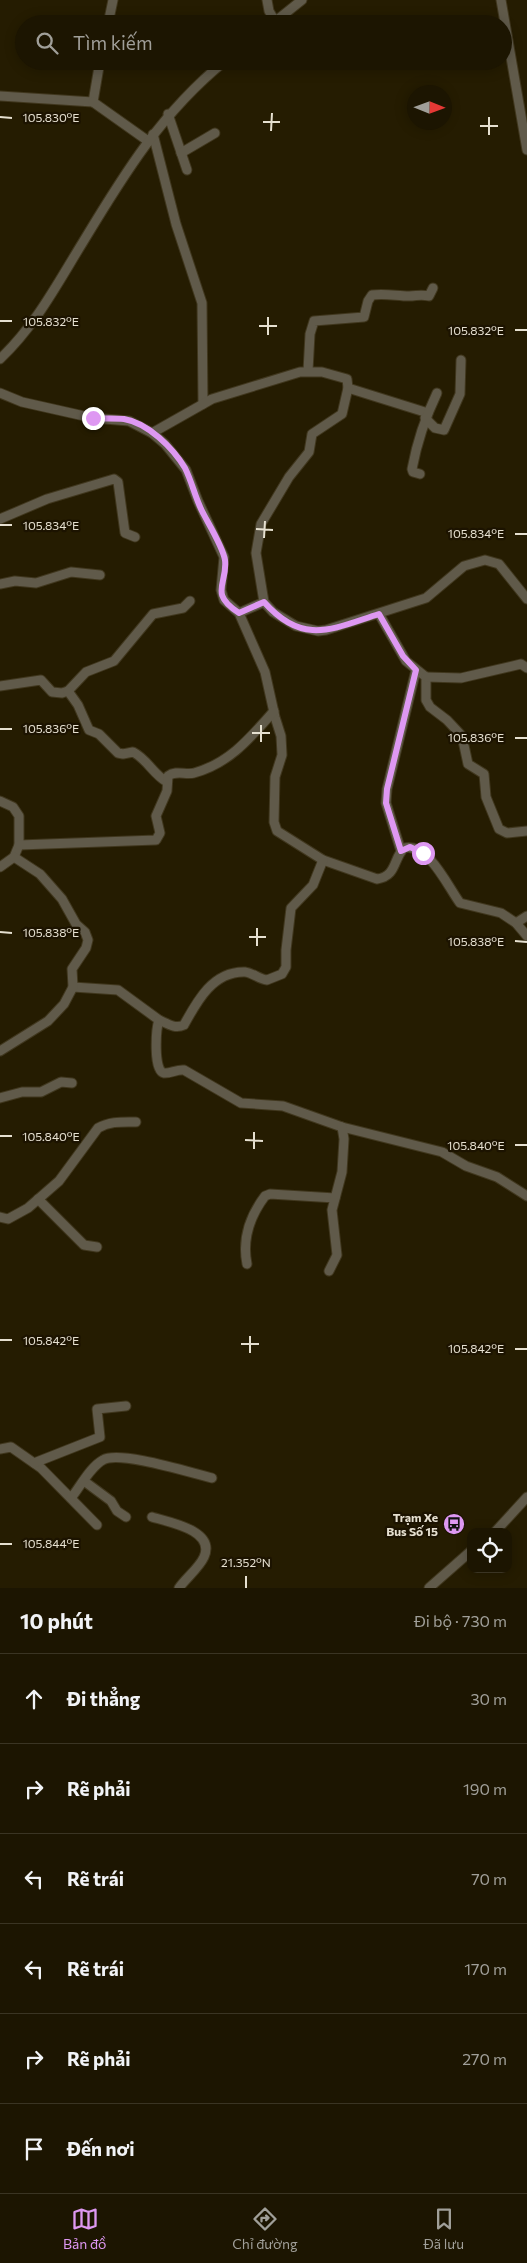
<!DOCTYPE html>
<html lang="vi">
<meta charset="utf-8">
<style>
body{margin:0;font-family:Commissioner,sans-serif;background:#251e0b;color:#f1f3f6}
.controls{position:absolute;right:15px;bottom:15px;display:grid;overflow:hidden;border-radius:10px;box-shadow:0 2px 12px #0003}
.controls button{width:45px;height:45px;display:grid;place-items:center;padding:0;border:0;border-bottom:1px solid #3a3423;background:#1c1501;color:#f1f3f6;font:25px sans-serif}
.compass{position:absolute;left:407px;top:85px;width:45px;height:45px;border-radius:50%;background:#1c1501;box-shadow:0 2px 12px #0003;rotate:91deg}
.stop{position:absolute;width:15px;height:15px;margin:-11px;border:4px solid #de98f2;border-radius:50%;background:#fff}
.stop.end{background:#de98f2;border-color:#fff;box-shadow:0 1px 5px #0008}
.list{margin:0;padding:0;list-style:none}
h2{display:flex;justify-content:space-between;align-items:center;height:65px;margin:0;padding:0 20px;font-size:21px}
h2 small{font-size:16px;font-weight:400;color:#a09f99}
.list li{display:grid;grid-template-columns:32px 1fr auto;gap:15px;align-items:center;box-sizing:border-box;height:90px;padding:0 20px;border-top:1px solid #3a3423}
.list b{display:block;font-size:19px;white-space:nowrap}
.list em{font-size:16px;font-style:normal;color:#a09f99}
.icon{flex:none;width:28px;height:28px;fill:none;stroke:currentColor;stroke-width:2;stroke-linecap:round;stroke-linejoin:round}
.map{position:relative;flex:none;width:527px;height:1588px;overflow:hidden}
.search{position:absolute;background:#1c1501;box-shadow:0 2px 12px #0003;left:15px;right:15px;top:15px;height:55px;display:flex;align-items:center;gap:12px;box-sizing:border-box;padding:0 18px;border-radius:28px;color:#a09f99;font-size:19px}
.sheet{height:605px;background:#1c1501}
nav{display:flex;justify-content:space-around;align-items:center;box-sizing:border-box;height:70px;border-top:1px solid #3a3423;background:#1c1501;font-size:14px;color:#a09f99}
nav a{display:grid;justify-items:center;gap:2px}
nav .on{color:#de98f2}
.map>svg:first-child{display:block}
.lines{fill:none;stroke-linecap:round;stroke-linejoin:round}
.minor-casing{stroke:#40371e;stroke-width:11}
.minor{stroke:#605a4a;stroke-width:9}
.route{stroke:#de98f2;stroke-width:6}
.ticks{fill:none;stroke:#e6e0d0;stroke-width:2}
.labels{text-anchor:middle;dominant-baseline:central;stroke-width:4.5;stroke-linejoin:round;paint-order:stroke}
.poi-label{font-size:12px;font-weight:bold;fill:#e6e0d0;stroke:#1c1300;text-anchor:end}
.ticks-label{font-size:12px;text-anchor:middle;fill:#e6e0d0;stroke:#1c1300;stroke-width:4.5;stroke-linejoin:round;paint-order:stroke}
</style>
<div class="map">
<svg width="527" height="1588" viewBox="0 0 527 1588">
<rect width="100%" height="100%" fill="#251c01"/>
<g class="lines">
<g class="minor-casing">
<g id="minor">
<path d="M267 0 269 11 275 21"/>
<path d="M501 0 527 150"/>
<path d="M108 24 113 0"/>
<path d="M272 24 302 0"/>
<path d="M0 96 93 102 100 61"/>
<path d="M93 102 148 141"/>
<path d="M168 114 187 170"/>
<path d="M153 134 176 224 202 303 203 404"/>
<path d="M181 153 215 133"/>
<path d="M0 359C36 325 57 284 83 242 124 174 162 112 225 61"/>
<path d="M308 371 310 334 314 321 364 317 368 301 372 295C385 293 397 296 409 296 417 296 420 294 429 296L433 288"/>
<path d="M348 388 428 413"/>
<path d="M0 393 22 402 93 418 129 421 152 433 212 399 300 372H322L347 379 348 388 342 414 312 434 309 452 289 477 261 524 256 553 264 602 273 612 296 626 318 631 326 630 426 598 464 566 485 560 499 564 527 599"/>
<path d="M425 418 435 428 444 430 460 394 461 360"/>
<path d="M152 433 165 444 186 470 198 501 224 557 221 590 224 600 239 613 265 672 275 717 281 736 282 755 275 777 274 822 277 831 323 860 377 879C397 876 393 859 404 848 428 842 448 887 460 903L501 913 516 923 527 936"/>
<path d="M420 474 413 472 412 469C417 442 425 418 437 393"/>
<path d="M0 519 47 499 114 479 118 482 125 533 135 537"/>
<path d="M0 584 15 581 36 583 71 572 100 575"/>
<path d="M239 613 264 602"/>
<path d="M379 614 406 661 426 677V700L430 707 447 720 462 736 468 764 484 774 486 797 499 829 507 833 527 831"/>
<path d="M426 677 461 678 521 664 527 668"/>
<path d="M0 686 41 680 52 692 62 693 68 691 86 672 114 661 153 614 183 608 190 601"/>
<path d="M68 691 78 705 89 730 99 734 118 753 123 754 133 752C147 759 153 774 167 782"/>
<path d="M0 801 13 807 19 816V845L14 857 0 867"/>
<path d="M19 845 156 840 160 833 156 816 167 791 168 776C176 770 185 775 194 773 230 763 250 738 274 711"/>
<path d="M401 851 386 803 387 789 416 670"/>
<path d="M516 923 527 916"/>
<path d="M73 987 118 990 159 1020C156 1029 153 1071 164 1073 170 1074 177 1069 184 1070L241 1103 283 1106 342 1127 442 1152 466 1166 497 1177 527 1196"/>
<path d="M159 1020C168 1024 175 1029 184 1025 197 1001 213 971 245 972 253 973 259 979 267 980L282 974 286 967V950L291 908 313 885 323 860"/>
<path d="M0 1051 48 1021 64 1004 73 987 72 969 86 948 88 940 85 932 76 924 62 899 40 874 14 857"/>
<path d="M0 1098 22 1092H41L61 1082 72 1083"/>
<path d="M38 1199 84 1245 97 1247"/>
<path d="M0 1217 8 1219 28 1208 59 1181 98 1128C110 1121 122 1122 136 1122"/>
<path d="M247 1264C242 1239 250 1216 265 1196L270 1194 335 1198"/>
<path d="M329 1271 337 1255 332 1210 342 1172 344 1139 342 1127"/>
<path d="M0 1449 11 1447 41 1468 97 1525"/>
<path d="M34 1463 100 1437 97 1409 126 1406"/>
<path d="M84 1481 111 1501 117 1511 126 1517"/>
<path d="M71 1498C80 1487 90 1467 103 1460 119 1450 191 1473 212 1478"/>
<path d="M152 1517C168 1522 216 1530 204 1557 199 1568 186 1578 179 1588"/>
<path d="M495 1532 527 1497"/>
<path d="M429 1588 471 1551"/>
</g>
</g>
<use href="#minor" class="minor"/>
</g>
<g class="lines">
<path class="route" d="M93 418C103 419 114 418 124 419 148 423 173 448 185 468 192 482 195 497 202 511 208 523 223 547 225 560 228 584 208 593 239 613L264 602C303 646 332 629 379 614L403 656 416 670 387 789 386 803 401 851 410 847 423 853"/>
</g>
<path class="ticks" d="M0 117 12 118M263 122H280M480 126H498M271 131 272 113M489 135V117M0 321H12M259 326H277M515 330H527M268 335V317M0 525H12M256 529 273 530M515 534H527M264 538 265 521M0 729H12M252 733H270M515 738H527M261 742V725M0 932 12 933M249 937H266M515 941 527 942M257 946V928M0 1136H12M245 1140 263 1141M515 1145H527M254 1149V1132M0 1340H12M241 1344H259M515 1349H527M250 1353V1336M0 1544H12M246 1588V1576"/>
<defs>
<g id="bus-disc" transform="scale(1.125)"><circle r="9.5" fill="#de98f2" stroke="#1c1300"/><path d="M-5-6H5V4H4V6H2V4H-2V6H-4V4H-5ZM-3.5-4V0h7V-4ZM-3.5 1.2v1.5H-2V1.2ZM2 1.2v1.5H3.5V1.2Z" fill="#111"/></g>
</defs>
<g fill-rule="evenodd">
<use href="#bus-disc" x="454" y="1524"/>
</g>
<g class="labels">
<g class="poi-label">
<text x="438" y="1517">Trạm Xe<tspan x="438" dy="14">Bus Số 15</tspan></text>
</g>
</g>
<g class="ticks-label">
<text x="51" y="122">105.830°E</text>
<text x="51" y="326">105.832°E</text>
<text x="476" y="335">105.832°E</text>
<text x="51" y="530">105.834°E</text>
<text x="476" y="538">105.834°E</text>
<text x="51" y="733">105.836°E</text>
<text x="476" y="742">105.836°E</text>
<text x="51" y="937">105.838°E</text>
<text x="476" y="946">105.838°E</text>
<text x="51" y="1141">105.840°E</text>
<text x="476" y="1150">105.840°E</text>
<text x="51" y="1345">105.842°E</text>
<text x="476" y="1353">105.842°E</text>
<text x="51" y="1548">105.844°E</text>
<text x="246" y="1567">21.352°N</text>
</g>
</svg>
<div class="controls">
<button><svg class="icon" aria-label="locate" viewBox="0 0 24 24"><circle cx="12" cy="12" r="6"/><path d="M12 2v4M12 18v4M2 12h4M18 12h4"/></svg></button>
</div>
<svg class="compass" viewBox="-18 -18 36 36"><path d="M0-13l5 13h-10z" fill="#e53935"/><path d="M0 13l5-13h-10z" fill="#a09f99"/></svg>
<div class="stop" style="left:423px;top:853px"></div>
<div class="stop end" style="left:93px;top:418px"></div>
<div class="search"><svg class="icon" aria-label="search" viewBox="0 0 24 24"><circle cx="10" cy="10" r="6"/><path d="M15 15l6 6"/></svg>Tìm kiếm</div>
</div>
<section class="sheet">
<h2>10 phút<small>Đi bộ · 730 m</small></h2>
<ul class="list">
<li><svg class="icon" aria-label="ahead" viewBox="0 0 24 24"><path d="M12 20V5M6 11l6-6 6 6"/></svg><div><b>Đi thẳng</b></div><em>30 m</em></li>
<li><svg class="icon" aria-label="right" viewBox="0 0 24 24"><path d="M7 20v-9h11M14 6l5 5-5 5"/></svg><div><b>Rẽ phải</b></div><em>190 m</em></li>
<li><svg class="icon" aria-label="left" viewBox="0 0 24 24"><path d="M17 20v-9H6M10 6l-5 5 5 5"/></svg><div><b>Rẽ trái</b></div><em>70 m</em></li>
<li><svg class="icon" aria-label="left" viewBox="0 0 24 24"><path d="M17 20v-9H6M10 6l-5 5 5 5"/></svg><div><b>Rẽ trái</b></div><em>170 m</em></li>
<li><svg class="icon" aria-label="right" viewBox="0 0 24 24"><path d="M7 20v-9h11M14 6l5 5-5 5"/></svg><div><b>Rẽ phải</b></div><em>270 m</em></li>
<li><svg class="icon" aria-label="arrive" viewBox="0 0 24 24"><path d="M6 21V4h12l-3 4 3 4H6"/></svg><div><b>Đến nơi</b></div></li>
</ul>
</section>
<nav>
<a class="on"><svg class="icon" aria-label="map" viewBox="0 0 24 24"><path d="M3 6l6-2 6 2 6-2v14l-6 2-6-2-6 2zM9 4v14M15 6v14"/></svg>Bản đồ</a>
<a><svg class="icon" aria-label="directions" viewBox="0 0 24 24"><path d="M12 3l9 9-9 9-9-9zM9 14v-3h6M13 9l2 2-2 2"/></svg>Chỉ đường</a>
<a><svg class="icon" aria-label="saved" viewBox="0 0 24 24"><path d="M7 4h10v16l-5-4-5 4z"/></svg>Đã lưu</a>
</nav>
